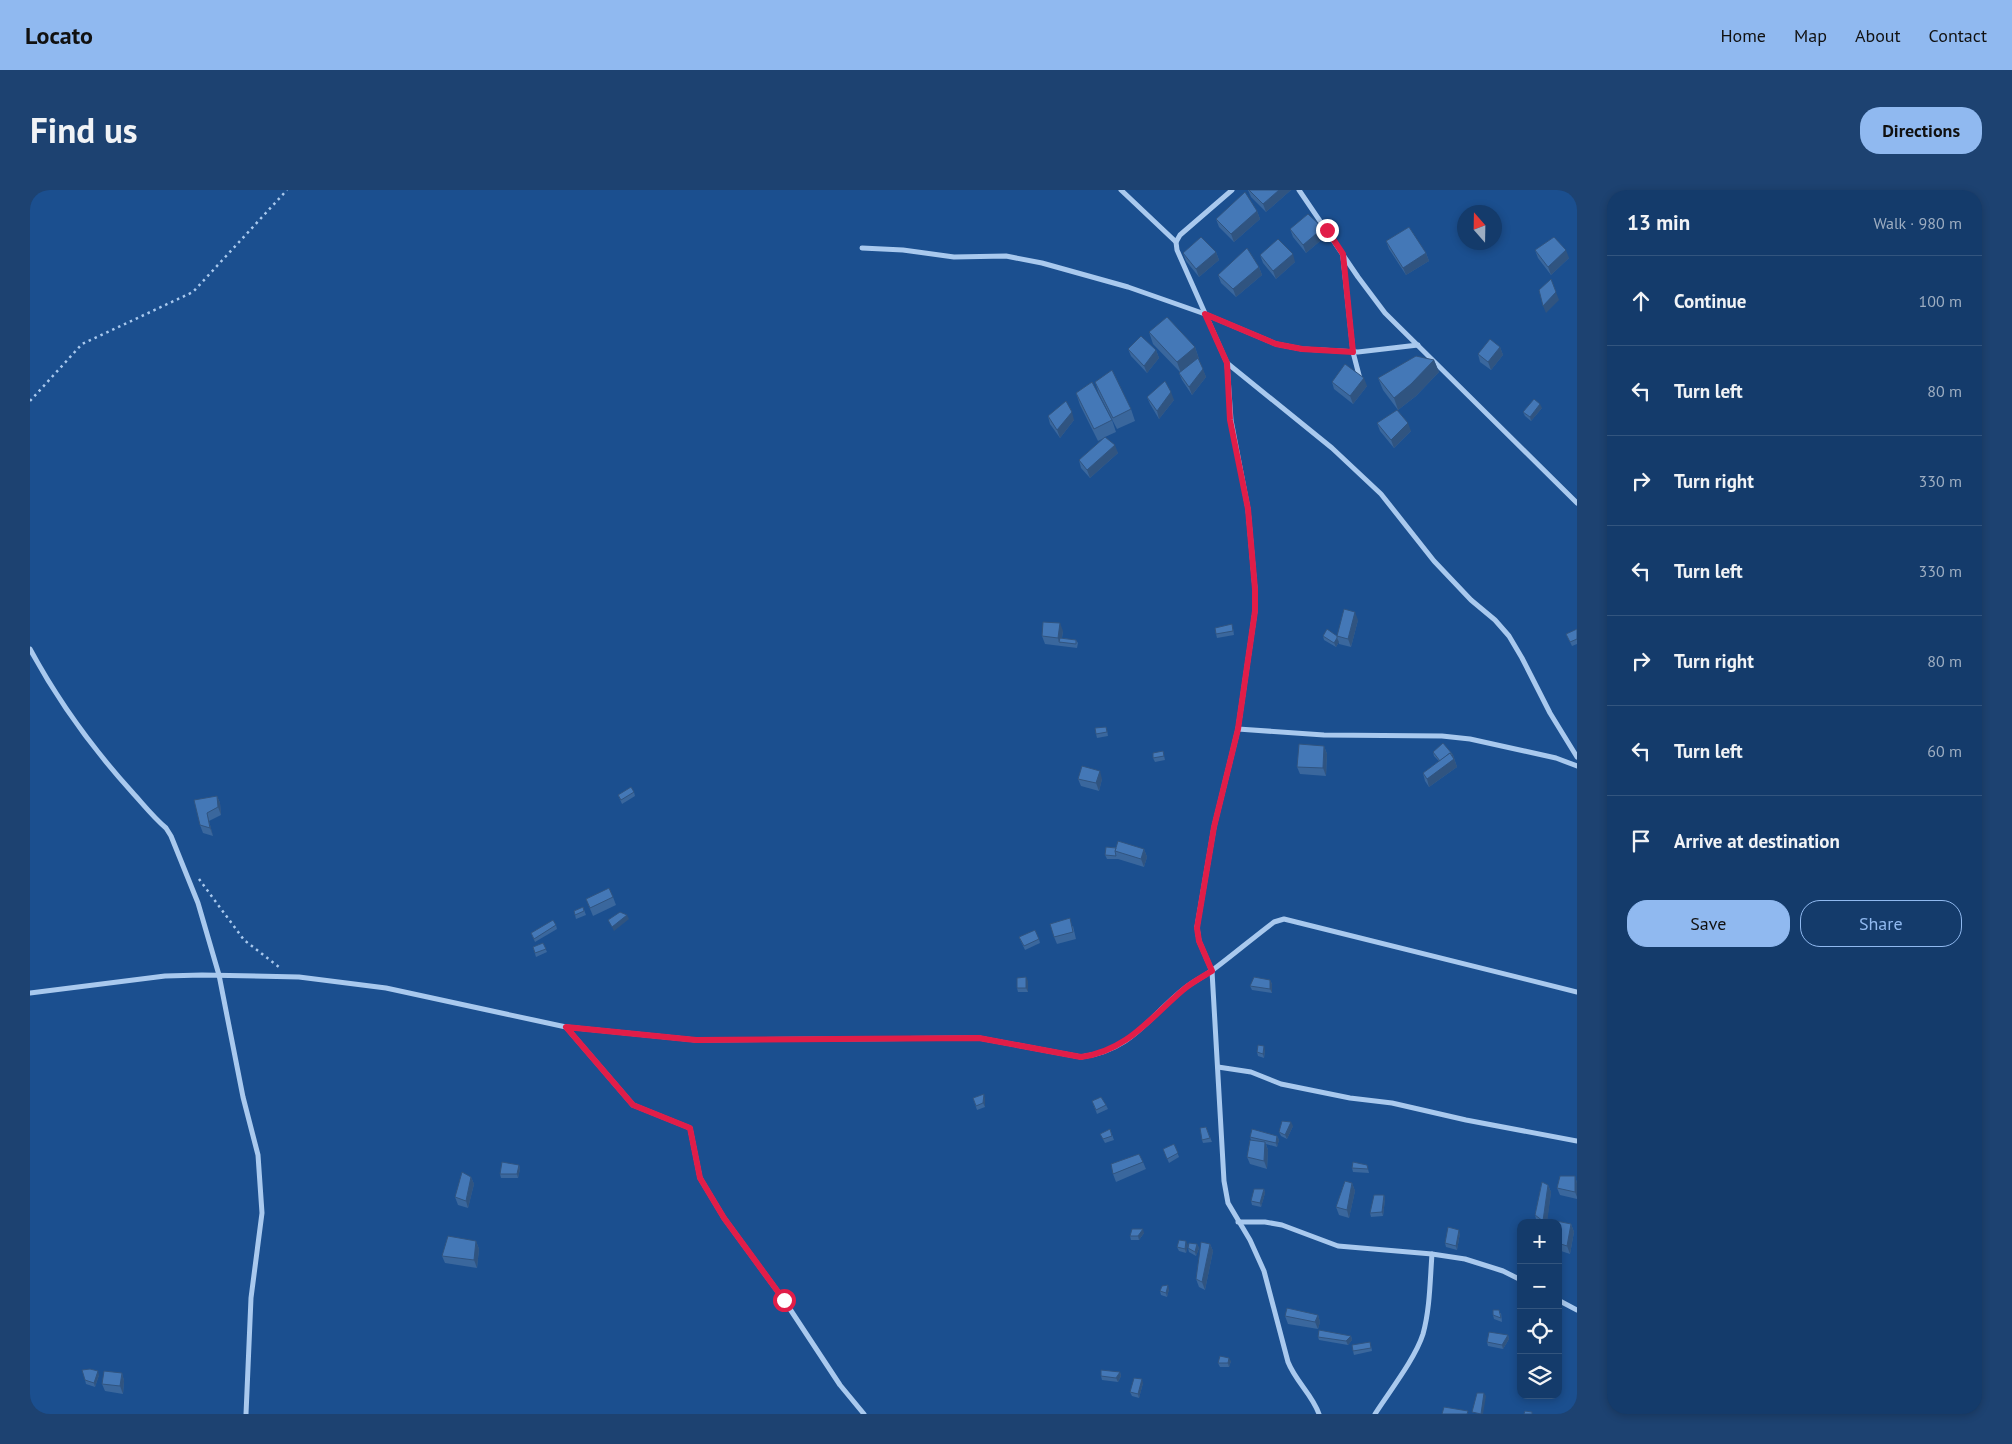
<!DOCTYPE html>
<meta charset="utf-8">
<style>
body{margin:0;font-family:"PT Sans",sans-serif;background:#1d4271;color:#f1f3f6}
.controls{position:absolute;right:15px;bottom:15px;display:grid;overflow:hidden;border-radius:10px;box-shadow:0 2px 8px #0003}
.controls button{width:45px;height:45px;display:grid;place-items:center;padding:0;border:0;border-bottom:1px solid #33557e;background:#143b6b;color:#f1f3f6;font:25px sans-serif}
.compass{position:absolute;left:1427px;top:15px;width:45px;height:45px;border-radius:50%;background:#143b6b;box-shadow:0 2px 8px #0003;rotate:340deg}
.stop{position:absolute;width:15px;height:15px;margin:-11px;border:4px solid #e11d48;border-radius:50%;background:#fff}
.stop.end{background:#e11d48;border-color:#fff;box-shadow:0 1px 5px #0008}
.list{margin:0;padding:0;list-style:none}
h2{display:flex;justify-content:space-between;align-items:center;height:65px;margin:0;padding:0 20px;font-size:21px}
h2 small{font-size:16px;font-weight:400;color:#9dadc1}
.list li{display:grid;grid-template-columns:32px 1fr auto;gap:15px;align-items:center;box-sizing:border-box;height:90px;padding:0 20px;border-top:1px solid #33557e}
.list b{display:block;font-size:19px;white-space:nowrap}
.list em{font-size:16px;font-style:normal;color:#9dadc1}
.actions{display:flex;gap:10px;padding:15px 20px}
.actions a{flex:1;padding:11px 0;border:1px solid #90b9f0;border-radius:20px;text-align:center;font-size:18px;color:#90b9f0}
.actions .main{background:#90b9f0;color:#111}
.icon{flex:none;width:28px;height:28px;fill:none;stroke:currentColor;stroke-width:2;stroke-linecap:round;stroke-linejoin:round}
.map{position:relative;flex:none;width:1547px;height:1224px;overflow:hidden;border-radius:20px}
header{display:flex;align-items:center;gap:30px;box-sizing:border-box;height:70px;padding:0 25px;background:#90b9f0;color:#111}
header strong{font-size:24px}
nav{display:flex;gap:28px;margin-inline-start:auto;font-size:18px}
.intro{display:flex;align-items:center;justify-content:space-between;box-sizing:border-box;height:120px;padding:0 30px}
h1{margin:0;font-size:35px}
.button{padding:12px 22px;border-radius:20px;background:#90b9f0;color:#111;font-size:18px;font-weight:700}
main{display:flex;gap:30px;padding:0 30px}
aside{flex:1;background:#143b6b;border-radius:20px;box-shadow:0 2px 8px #0003}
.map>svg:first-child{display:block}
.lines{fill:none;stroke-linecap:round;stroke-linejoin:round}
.path{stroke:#a9c9ee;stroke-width:2.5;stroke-dasharray:2.5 4;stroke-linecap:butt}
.minor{stroke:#a9c9ee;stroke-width:5}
.wall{fill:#3a679d}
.shaded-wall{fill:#305480}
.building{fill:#4478b7;stroke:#305480}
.route{stroke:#e11d48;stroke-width:6}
</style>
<header>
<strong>Locato</strong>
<nav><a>Home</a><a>Map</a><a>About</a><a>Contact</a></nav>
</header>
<div class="intro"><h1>Find us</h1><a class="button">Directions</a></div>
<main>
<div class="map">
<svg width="1547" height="1224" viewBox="0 0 1547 1224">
<rect width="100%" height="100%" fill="#1b4f8f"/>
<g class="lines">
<g class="path">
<path d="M0 211 52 154 163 102 257 0"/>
<path d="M169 689 214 750 249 777"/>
</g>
<g class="minor">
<path d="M1091 0 1146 52"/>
<path d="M1202 0 1150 45 1146 52 1147 60 1197 173 1201 230 1218 319 1225 399V421L1208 539 1184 637 1167 737 1169 751 1182 781 1194 991 1198 1013 1220 1050 1234 1081 1258 1172C1266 1192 1282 1204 1289 1224"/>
<path d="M1269 0 1328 87 1355 123 1547 313"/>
<path d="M832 58 873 60 924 67 976 66 1012 73 1098 97 1175 124 1246 154 1272 159 1328 162 1388 155"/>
<path d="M1313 67 1323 162 1330 189"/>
<path d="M1197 173 1302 258 1351 304 1404 371 1441 410 1465 430 1479 446 1492 468 1520 523 1547 567"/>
<path d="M0 459C28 511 63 559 102 602 113 614 123 627 136 638L141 646 168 713 189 785 213 907 228 965 232 1023 221 1108 216 1224"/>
<path d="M1208 539 1294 545 1412 546 1440 549 1526 568 1547 576"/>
<path d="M0 803 135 786 172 785 269 787 356 798 536 837 666 850 949 848 1051 867C1103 860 1118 827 1155 798 1164 791 1175 786 1184 779 1204 764 1224 747 1244 732L1254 729 1547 802"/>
<path d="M536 837 603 915 660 938 670 988 694 1028 754 1110 810 1195 834 1224"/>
<path d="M1188 877 1221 882 1251 894 1320 908 1362 913 1436 930 1547 951"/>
<path d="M1208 1032H1235L1252 1035 1308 1056 1402 1064 1435 1069 1473 1081 1491 1090"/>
<path d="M1528 1110 1547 1120"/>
<path d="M1345 1224C1359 1202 1385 1169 1393 1144 1400 1119 1400 1090 1402 1064"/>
</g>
</g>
<g class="wall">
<path d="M1218 0H1261L1236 22 1221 7Z"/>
<path d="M1227 21 1230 29 1204 52 1189 37 1186 29Z"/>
<path d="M1293 38 1296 46 1276 63 1263 47 1260 39Z"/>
<path d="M1356 51 1396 63 1399 71 1376 85 1359 59Z"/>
<path d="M1505 60 1539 68 1521 85 1508 68Z"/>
<path d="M1186 62 1189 70 1169 87 1156 71 1153 63Z"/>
<path d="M1230 65 1265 72 1246 89 1233 73Z"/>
<path d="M1229 77 1232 85 1206 107 1191 93 1188 85Z"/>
<path d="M1119 142 1165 157 1169 169H1168L1176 187 1162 205 1152 190 1149 183 1150 182 1123 154Z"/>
<path d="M1470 157 1473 165 1461 180 1450 172 1448 164Z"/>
<path d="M1098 159 1126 160 1129 168 1117 183 1101 166Z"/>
<path d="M1404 170 1409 182 1386 206 1368 220 1353 200 1348 188Z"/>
<path d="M1065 192 1101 219 1105 231 1087 239 1069 204Z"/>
<path d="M1302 192 1337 196 1323 214 1304 199Z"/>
<path d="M1046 203 1082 230 1086 242 1075 247 1088 263 1060 288 1051 278 1049 270 1074 248 1068 251 1050 215Z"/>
<path d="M1117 207 1144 210 1129 229 1120 214Z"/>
<path d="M1512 218 1501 231 1495 226 1493 222Z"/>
<path d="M1018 226 1044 230 1030 248 1020 234Z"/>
<path d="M1347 233 1381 241 1364 258 1350 241Z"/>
<path d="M1328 430 1321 457 1309 454V452L1306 457 1294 450 1293 446H1307Z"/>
<path d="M1203 438 1204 445 1187 448 1186 444Z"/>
<path d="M1547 439V454L1542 456 1536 444Z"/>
<path d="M1033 441 1032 448 1046 450 1048 453 1047 458 1015 454 1012 446Z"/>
<path d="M1077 540 1078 546 1067 548 1066 544Z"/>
<path d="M1294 556 1297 564 1296 586 1270 584 1267 577Z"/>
<path d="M1133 561 1135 570 1125 572 1123 568Z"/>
<path d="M1403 562 1423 565 1427 577 1399 597 1395 591 1393 583 1409 571 1404 566Z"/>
<path d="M1048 589H1072L1069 601 1051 596Z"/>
<path d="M604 602 605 606 592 614 588 605Z"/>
<path d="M187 606 190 613 191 625 179 631 183 646 173 643 170 635Z"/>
<path d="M1076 657 1114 659 1117 667 1114 677 1088 669H1077L1075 665Z"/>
<path d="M583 707 586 715 563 726 556 709Z"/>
<path d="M553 717 556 725 546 729 544 721Z"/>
<path d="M526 735 527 739 505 752 501 743Z"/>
<path d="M1043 736 1046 749 1027 754 1024 747Z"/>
<path d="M989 747 1009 749 1010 753 995 760Z"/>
<path d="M513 753 517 762 506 767 503 757Z"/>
<path d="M1240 790 1242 794V803L1222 800 1220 796Z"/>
<path d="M998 791V802H988L987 798Z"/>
<path d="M1235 860 1234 868 1228 866 1227 862Z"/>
<path d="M943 908H955V917L947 920Z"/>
<path d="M1062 911 1076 915 1078 919 1067 924Z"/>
<path d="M1263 936 1257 949 1251 946 1249 942Z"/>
<path d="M1176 937 1182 952 1173 953 1172 950Z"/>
<path d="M1080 939 1084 950 1075 953 1070 944Z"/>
<path d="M1247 946 1249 950 1247 957 1236 954 1238 960 1237 979 1220 974 1217 967 1221 950 1220 947Z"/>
<path d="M1144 954 1149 967 1139 973 1133 959Z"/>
<path d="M1113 972 1116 979 1086 992 1083 984Z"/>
<path d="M489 975 490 979 488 988H471L470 984Z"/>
<path d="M1337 975 1339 983 1323 982 1322 978Z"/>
<path d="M1545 986 1547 993V1009L1530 1005 1527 998Z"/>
<path d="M441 987 444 994 438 1018 428 1015 425 1007Z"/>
<path d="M1512 992 1518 995 1521 1002 1517 1030V1029L1541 1034 1544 1042 1540 1064 1528 1060V1033H1507L1505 1025Z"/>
<path d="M1322 993 1325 1001 1319 1028 1309 1025 1306 1017Z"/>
<path d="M1234 999 1235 1003 1231 1017 1222 1015 1221 1011Z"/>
<path d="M1354 1005 1355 1009 1353 1026 1341 1027 1340 1023Z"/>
<path d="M1114 1043 1109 1050H1101L1100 1046Z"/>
<path d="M1430 1043 1427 1060 1416 1057 1415 1053Z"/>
<path d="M446 1051 449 1059 447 1078 415 1073 412 1066Z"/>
<path d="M1167 1054 1169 1058 1166 1066 1159 1062 1158 1058Z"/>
<path d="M1180 1054 1183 1061 1175 1100 1169 1097 1166 1089Z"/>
<path d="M1158 1055 1156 1063 1149 1061 1147 1057Z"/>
<path d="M1139 1099 1137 1107 1131 1105 1130 1101Z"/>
<path d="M1471 1123 1472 1132 1464 1129 1463 1125Z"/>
<path d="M1288 1125 1290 1132 1288 1139 1258 1134 1255 1126Z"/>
<path d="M1478 1145 1479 1149 1473 1159 1458 1156 1457 1152Z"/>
<path d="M1321 1146 1322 1150 1318 1155 1289 1150 1288 1147Z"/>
<path d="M1341 1156 1342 1161 1324 1165 1323 1161Z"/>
<path d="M1201 1171 1199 1177H1190L1188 1173Z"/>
<path d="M1090 1182 1091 1186 1088 1192 1072 1190 1071 1186Z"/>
<path d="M92 1183 94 1191 93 1204 75 1201 72 1194Z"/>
<path d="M69 1185 65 1197 56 1194 55 1190Z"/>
<path d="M1113 1193 1109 1208 1102 1206 1100 1202Z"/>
</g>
<g class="shaded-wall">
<path d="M1249 0H1261L1236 22 1233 14Z"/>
<path d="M1227 21 1230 29 1204 52 1201 44Z"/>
<path d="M1293 38 1296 46 1276 63 1273 55Z"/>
<path d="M1536 60 1539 68 1521 85 1518 77Z"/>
<path d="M1186 62 1189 70 1169 87 1166 79Z"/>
<path d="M1396 63 1399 71 1376 85 1373 78Z"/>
<path d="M1263 64 1265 72 1246 89 1243 81Z"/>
<path d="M1229 77 1232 85 1206 107 1203 99Z"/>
<path d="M1526 102 1529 110 1516 123 1513 116Z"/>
<path d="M1165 157 1169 169 1151 183 1147 172Z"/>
<path d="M1470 157 1473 165 1461 180 1458 172Z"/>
<path d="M1126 160 1129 168 1117 183 1114 176Z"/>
<path d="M1404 170 1409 182 1386 206 1368 220 1364 208Z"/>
<path d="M1173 179 1176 187 1162 205 1159 197Z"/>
<path d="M1334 188 1337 196 1323 214 1320 206Z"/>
<path d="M1141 202 1144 210 1129 229 1127 221Z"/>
<path d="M1510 214 1512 218 1501 231 1500 227Z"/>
<path d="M1042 222 1044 230 1030 248 1027 240Z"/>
<path d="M1378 233 1381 241 1364 258 1361 250Z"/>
<path d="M1085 255 1088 263 1060 288 1057 280Z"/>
<path d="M1325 422 1328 430 1321 457 1318 449Z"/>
<path d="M1030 433 1033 441 1031 453 1029 452 1028 448Z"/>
<path d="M1307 448 1309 452 1306 457 1304 453Z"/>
<path d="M1294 556 1297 564 1296 586 1293 578Z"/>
<path d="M1423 565 1427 577 1399 597 1397 589Z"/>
<path d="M1070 581 1072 589 1069 601 1066 593Z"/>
<path d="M187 606 190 613 191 625 188 617Z"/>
<path d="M177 623 179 631 183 646 180 638Z"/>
<path d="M1114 659 1117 667 1114 677 1111 669Z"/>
<path d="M597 725 599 729 584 741 582 737Z"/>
<path d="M996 787 998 791V802L996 798Z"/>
<path d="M1240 790 1242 794V803L1240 799Z"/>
<path d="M1234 856 1235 860 1234 868 1233 864Z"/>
<path d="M954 904 955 908V917L953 913Z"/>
<path d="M1261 932 1263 936 1257 949 1255 945Z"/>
<path d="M1247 946 1249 950 1247 957 1246 953Z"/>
<path d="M1235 952 1238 960 1237 979 1234 971Z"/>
<path d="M489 975 490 979 488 988 487 984Z"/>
<path d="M1545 986 1547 993V1007L1545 1002Z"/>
<path d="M441 987 444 994 438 1018 436 1011Z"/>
<path d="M1322 993 1325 1001 1319 1028 1317 1020Z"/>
<path d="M1518 995 1521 1002 1517 1033H1513V1031Z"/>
<path d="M1234 999 1235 1003 1231 1017 1230 1013Z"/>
<path d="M1354 1005 1355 1009 1353 1026 1352 1022Z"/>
<path d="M1541 1034 1544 1042 1540 1064 1537 1056Z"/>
<path d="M1113 1039 1114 1043 1109 1050 1108 1046Z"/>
<path d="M1429 1040 1430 1043 1427 1060 1426 1056Z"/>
<path d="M446 1051 449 1059 447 1078 444 1070Z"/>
<path d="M1156 1051 1158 1055 1156 1063 1155 1059Z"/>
<path d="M1167 1054 1169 1058 1166 1066 1165 1062Z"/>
<path d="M1180 1054 1183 1061 1175 1100 1172 1092Z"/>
<path d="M1138 1095 1139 1099 1137 1107 1136 1103Z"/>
<path d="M1288 1125 1290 1132 1288 1139 1285 1132Z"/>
<path d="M1478 1145 1479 1149 1473 1159 1472 1155Z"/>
<path d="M1321 1146 1322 1150 1318 1155 1316 1151Z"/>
<path d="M1199 1168 1201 1171 1199 1177 1198 1173Z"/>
<path d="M68 1181 69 1185 65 1197 64 1193Z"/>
<path d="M1090 1182 1091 1186 1088 1192 1086 1188Z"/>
<path d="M92 1183 94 1191 93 1204 90 1196Z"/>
<path d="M1112 1189 1113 1193 1109 1208 1108 1204Z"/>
<path d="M1454 1203 1456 1206 1453 1224H1451Z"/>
</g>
<g class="building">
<path d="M1219 0H1249L1233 14Z"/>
<path d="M1215 2 1227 21 1201 44 1186 29Z"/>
<path d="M1278 24 1293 38 1273 55 1260 39Z"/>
<path d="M1379 37 1396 63 1373 78 1356 51Z"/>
<path d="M1171 47 1186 62 1166 79 1153 63Z"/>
<path d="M1524 47 1536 60 1518 77 1505 60Z"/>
<path d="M1248 49 1263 64 1243 81 1230 65Z"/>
<path d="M1217 58 1229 77 1203 99 1188 85Z"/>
<path d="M1521 89 1526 102 1513 116 1509 100Z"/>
<path d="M1137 127 1165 157 1147 172 1119 142Z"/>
<path d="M1111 146 1126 160 1114 176 1098 159Z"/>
<path d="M1460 149 1470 157 1458 172 1448 164Z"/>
<path d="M1386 166 1404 170 1381 194 1364 208 1348 188Z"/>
<path d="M1168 168 1173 179 1159 197 1149 183Z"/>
<path d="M1315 174 1334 188 1320 206 1302 192Z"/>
<path d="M1082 180 1101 219 1083 228 1065 192Z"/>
<path d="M1135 191 1141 202 1127 221 1117 207Z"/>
<path d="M1062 192 1082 230 1064 239 1046 203Z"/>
<path d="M1504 209 1510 214 1500 227 1493 222Z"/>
<path d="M1036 211 1042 222 1027 240 1018 226Z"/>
<path d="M1367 220 1378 233 1361 250 1347 233Z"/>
<path d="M1075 247 1085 255 1057 280 1049 270Z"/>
<path d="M1314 419 1325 422 1318 449 1307 446Z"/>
<path d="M1013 432 1030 433 1028 448 1012 446Z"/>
<path d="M1202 434 1203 441 1186 444 1185 438Z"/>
<path d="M1297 439 1307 446V448L1304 453 1293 446Z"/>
<path d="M1547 439V449L1540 452 1536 444Z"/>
<path d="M1030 448 1046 450V454L1029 452Z"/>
<path d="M1076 537 1077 542 1066 544 1065 538Z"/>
<path d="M1413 553 1423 565 1422 566 1420 563 1410 571 1403 562Z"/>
<path d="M1269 554 1294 556 1293 578 1267 577Z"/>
<path d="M1133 561 1134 566 1123 568V563Z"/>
<path d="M1420 563 1424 569 1397 589 1393 583Z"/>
<path d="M1052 576 1070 581 1066 593 1048 589Z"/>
<path d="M601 597 604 602 591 610 588 605Z"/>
<path d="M187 606 188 617 177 623 180 638 170 635 164 610Z"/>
<path d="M1088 651 1114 659 1111 669 1085 661Z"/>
<path d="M1076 657 1086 658 1085 661 1086 666 1075 665Z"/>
<path d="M579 698 583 707 560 718 556 709Z"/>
<path d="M553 717 554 721 545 725 544 721Z"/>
<path d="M590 722 597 725 582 737 578 730Z"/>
<path d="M1040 728 1043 742 1024 747 1020 734Z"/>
<path d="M523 730 526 735 504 749 501 743Z"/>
<path d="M1005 740 1009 749 994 756 989 747Z"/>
<path d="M513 753 516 759 505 763 503 757Z"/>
<path d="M996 787V798H987V788Z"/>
<path d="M1224 787 1240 790V799L1220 796Z"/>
<path d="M1228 855 1234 856 1233 864 1227 862Z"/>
<path d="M954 904 953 913 946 916 943 908Z"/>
<path d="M1071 907 1076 915 1066 920 1062 911Z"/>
<path d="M1252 931 1261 932 1255 945 1249 942Z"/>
<path d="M1176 937 1180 948 1172 950 1170 938Z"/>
<path d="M1080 939 1082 946 1073 949 1070 944Z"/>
<path d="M1222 939 1247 946 1246 953 1220 947Z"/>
<path d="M1220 950 1235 952 1234 971 1217 967Z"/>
<path d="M1144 954 1148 963 1137 969 1133 959Z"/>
<path d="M1109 964 1113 972 1083 984 1081 974Z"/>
<path d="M472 972 489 975 487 984H470Z"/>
<path d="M1323 972 1337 975 1338 979 1322 978Z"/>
<path d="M432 982 441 987 436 1011 425 1007Z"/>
<path d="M1530 986H1545V1002L1527 998Z"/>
<path d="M1315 991 1322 993 1317 1020 1306 1017Z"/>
<path d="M1512 992 1518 995 1513 1031 1505 1025Z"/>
<path d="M1224 999H1234L1230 1013 1221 1011Z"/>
<path d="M1344 1005H1354L1352 1022 1340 1023Z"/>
<path d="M1517 1029 1541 1034 1537 1056 1528 1053V1033H1516Z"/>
<path d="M1418 1037 1429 1040 1426 1056 1415 1053Z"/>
<path d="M1102 1039H1113L1108 1046H1100Z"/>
<path d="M418 1046 446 1051 444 1070 412 1066Z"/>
<path d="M1149 1050 1156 1051 1155 1059 1147 1057Z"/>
<path d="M1171 1052 1180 1054 1172 1092 1166 1089Z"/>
<path d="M1159 1053 1167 1054 1165 1062 1158 1058Z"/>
<path d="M1138 1095 1136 1103 1130 1101 1132 1096Z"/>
<path d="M1257 1118 1288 1125 1285 1132 1255 1126Z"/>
<path d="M1463 1120H1469L1471 1128 1463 1125Z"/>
<path d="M1289 1140 1321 1146 1316 1151 1288 1147Z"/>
<path d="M1459 1142 1478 1145 1472 1155 1457 1152Z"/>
<path d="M1340 1152 1341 1158 1323 1161 1322 1155Z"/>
<path d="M1190 1166 1199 1168 1198 1173H1188Z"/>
<path d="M60 1179 68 1181 64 1193 55 1190 52 1180Z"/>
<path d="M1071 1180 1090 1182 1086 1188 1071 1186Z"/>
<path d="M74 1181 92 1183 90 1196 72 1194Z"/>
<path d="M1104 1188 1112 1189 1108 1204 1100 1202Z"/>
<path d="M1447 1203H1454L1451 1224 1442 1222Z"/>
<path d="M1414 1217 1438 1221 1437 1224H1412Z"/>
<path d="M1495 1221 1502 1222V1224H1494Z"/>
</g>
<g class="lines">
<path class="route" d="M754 1110 694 1028 670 988 660 938 603 915 536 837 666 850 949 848 1051 867C1097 861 1120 828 1153 800 1161 793 1172 787 1182 781L1169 751 1167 738 1184 637 1208 539 1225 421V399L1218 319 1200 230 1197 173 1175 124 1246 154 1272 159 1323 162 1313 64 1297 40"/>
</g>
</svg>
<div class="controls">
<button>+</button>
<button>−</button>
<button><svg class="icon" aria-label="locate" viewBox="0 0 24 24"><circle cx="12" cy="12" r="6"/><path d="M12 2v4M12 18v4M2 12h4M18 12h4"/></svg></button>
<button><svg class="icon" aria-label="layers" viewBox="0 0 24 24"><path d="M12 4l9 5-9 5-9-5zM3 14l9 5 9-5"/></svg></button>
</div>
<svg class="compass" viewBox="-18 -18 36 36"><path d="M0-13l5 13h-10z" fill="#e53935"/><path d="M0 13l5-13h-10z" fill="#9dadc1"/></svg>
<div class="stop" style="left:754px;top:1110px"></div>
<div class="stop end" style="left:1297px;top:40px"></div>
</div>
<aside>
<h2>13 min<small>Walk · 980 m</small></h2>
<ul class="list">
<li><svg class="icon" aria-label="ahead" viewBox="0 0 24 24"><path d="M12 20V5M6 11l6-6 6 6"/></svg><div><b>Continue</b></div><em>100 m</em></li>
<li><svg class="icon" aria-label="left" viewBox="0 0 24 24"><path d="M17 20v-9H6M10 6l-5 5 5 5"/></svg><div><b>Turn left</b></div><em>80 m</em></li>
<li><svg class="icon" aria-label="right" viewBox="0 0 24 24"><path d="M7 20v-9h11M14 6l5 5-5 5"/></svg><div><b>Turn right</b></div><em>330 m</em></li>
<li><svg class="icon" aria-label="left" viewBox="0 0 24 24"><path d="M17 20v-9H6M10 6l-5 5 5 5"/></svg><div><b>Turn left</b></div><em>330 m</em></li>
<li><svg class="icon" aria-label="right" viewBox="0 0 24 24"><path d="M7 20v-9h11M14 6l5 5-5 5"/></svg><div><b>Turn right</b></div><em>80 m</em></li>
<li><svg class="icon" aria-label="left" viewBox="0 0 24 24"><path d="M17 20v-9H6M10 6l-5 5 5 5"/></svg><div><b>Turn left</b></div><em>60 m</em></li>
<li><svg class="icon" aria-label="arrive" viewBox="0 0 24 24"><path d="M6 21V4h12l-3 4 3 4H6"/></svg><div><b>Arrive at destination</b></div></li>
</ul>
<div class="actions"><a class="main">Save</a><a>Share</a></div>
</aside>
</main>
